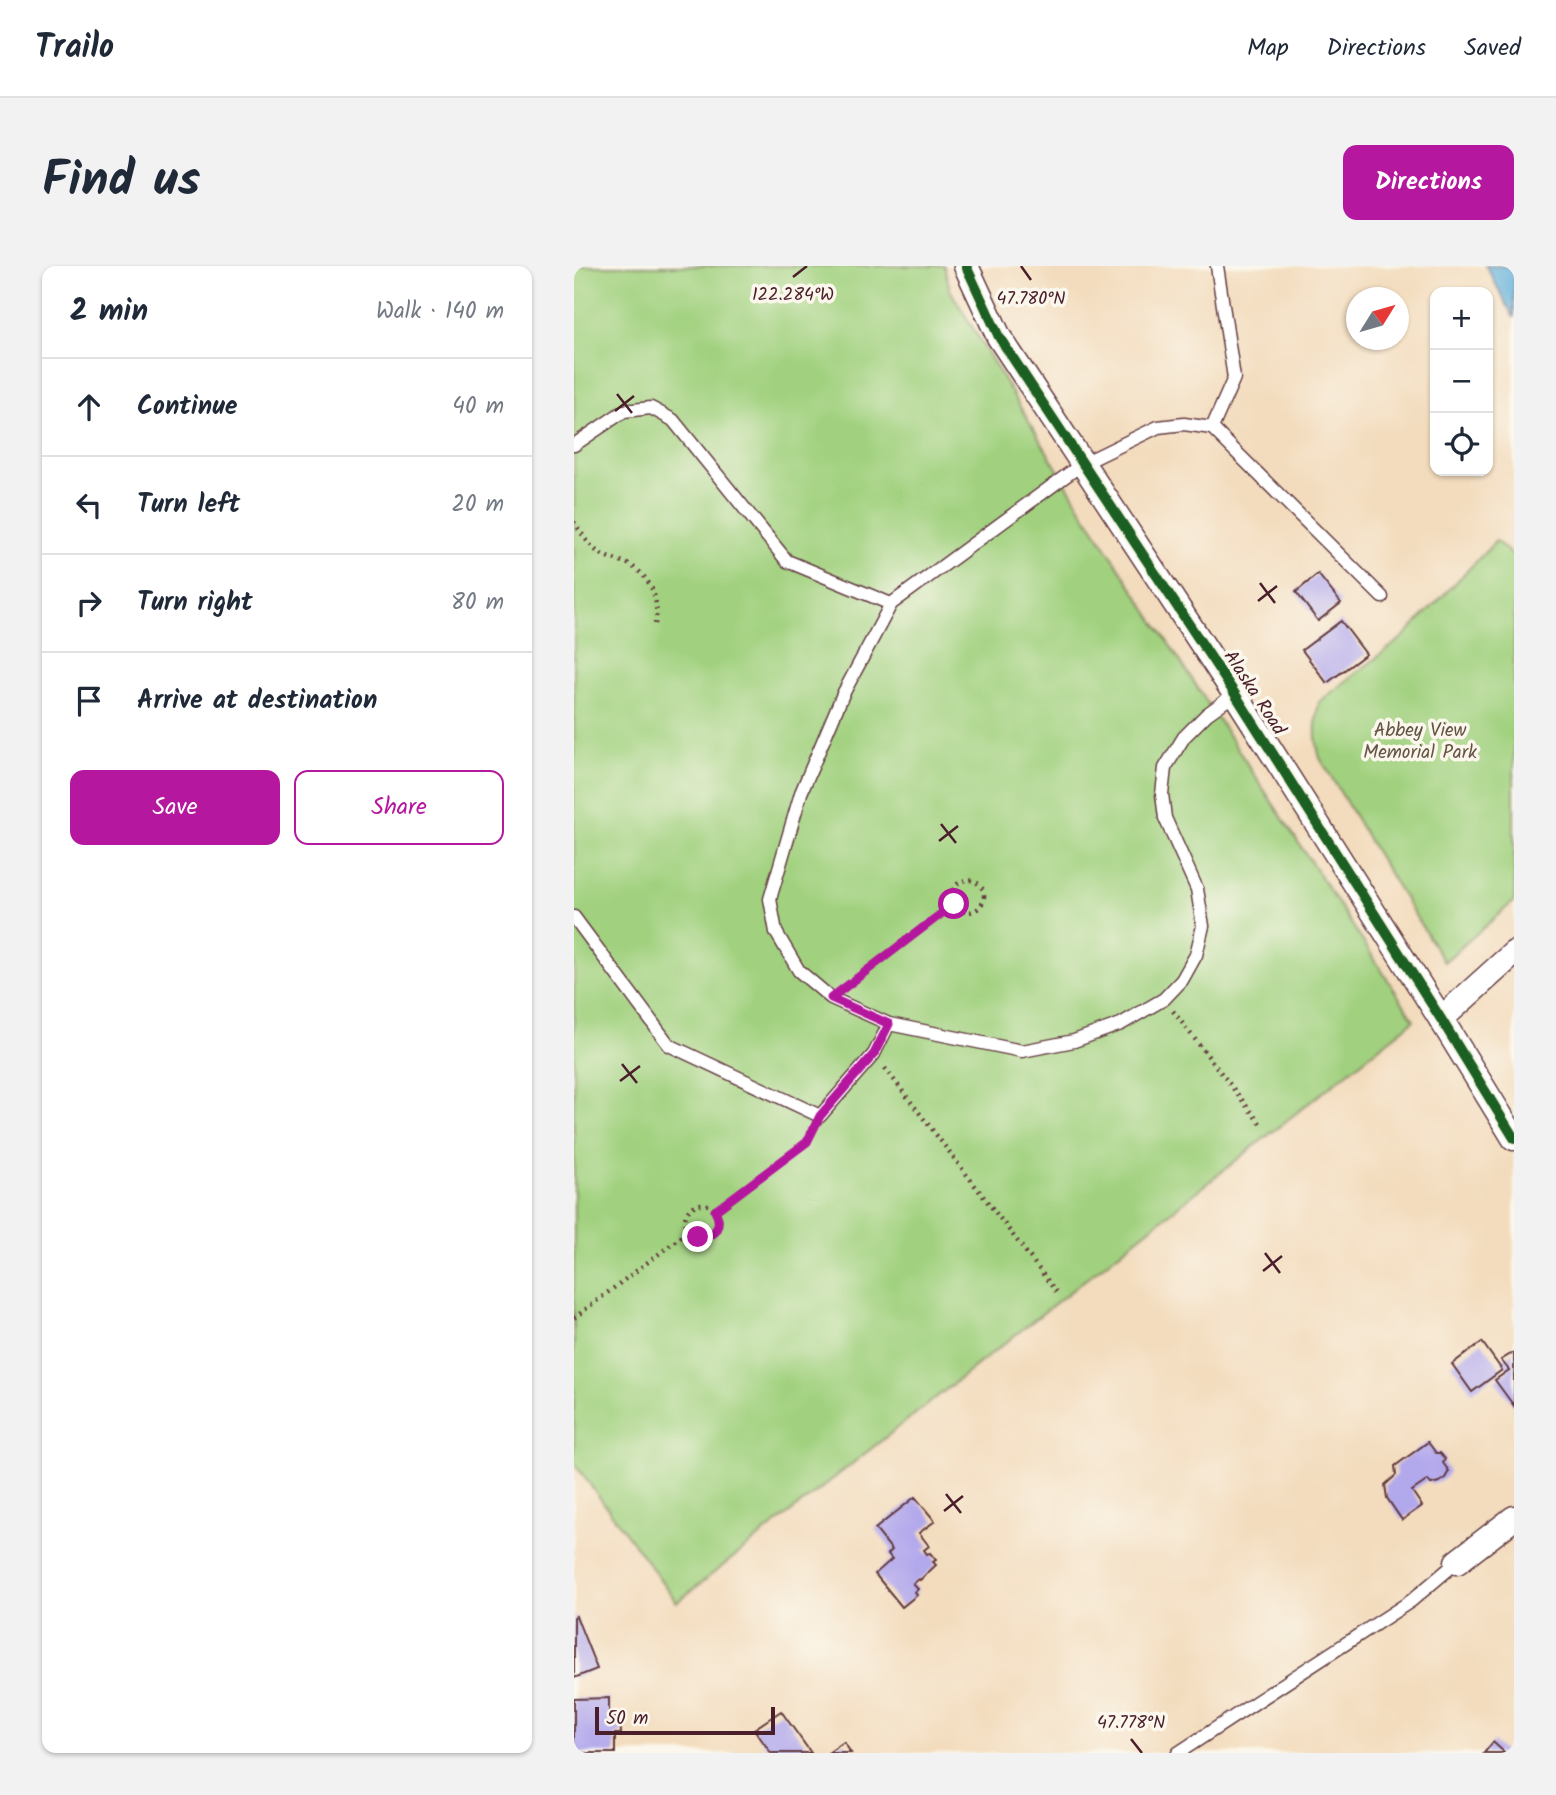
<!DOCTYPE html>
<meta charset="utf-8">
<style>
body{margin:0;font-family:Kalam,sans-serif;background:#f2f2f3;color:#1f2937}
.controls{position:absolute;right:21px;top:21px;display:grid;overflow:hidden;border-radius:14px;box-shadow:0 2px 5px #0004}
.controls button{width:63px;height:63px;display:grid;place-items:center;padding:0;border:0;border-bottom:2px solid #e0e1e3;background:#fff;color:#1f2937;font:35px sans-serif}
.compass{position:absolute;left:772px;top:21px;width:63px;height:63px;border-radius:50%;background:#fff;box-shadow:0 2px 5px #0004;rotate:53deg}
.scale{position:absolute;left:21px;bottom:18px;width:180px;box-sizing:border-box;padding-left:7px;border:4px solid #4a1f2b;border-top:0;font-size:19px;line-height:24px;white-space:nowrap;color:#4a1f2b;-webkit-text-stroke:5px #fbf7ec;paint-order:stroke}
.stop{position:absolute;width:21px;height:21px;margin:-16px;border:5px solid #b5179e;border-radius:50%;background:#fff}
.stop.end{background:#b5179e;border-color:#fff;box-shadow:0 2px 7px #0008}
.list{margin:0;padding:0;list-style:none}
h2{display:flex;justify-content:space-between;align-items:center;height:91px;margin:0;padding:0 28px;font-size:30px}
h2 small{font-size:23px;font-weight:400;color:#747a83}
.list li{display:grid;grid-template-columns:46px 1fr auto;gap:21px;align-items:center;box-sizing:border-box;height:98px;padding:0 28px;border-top:2px solid #e0e1e3}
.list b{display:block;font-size:26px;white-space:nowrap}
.list em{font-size:23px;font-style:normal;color:#747a83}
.actions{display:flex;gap:14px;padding:21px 28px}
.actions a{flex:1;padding:16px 0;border:2px solid #b5179e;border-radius:14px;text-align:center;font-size:24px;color:#b5179e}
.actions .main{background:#b5179e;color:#fff}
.icon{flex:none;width:38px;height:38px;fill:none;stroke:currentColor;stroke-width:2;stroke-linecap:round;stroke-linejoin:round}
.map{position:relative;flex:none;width:940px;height:1487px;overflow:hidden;border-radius:14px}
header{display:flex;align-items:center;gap:42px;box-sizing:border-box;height:98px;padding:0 35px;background:#fff;border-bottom:2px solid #e0e1e3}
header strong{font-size:33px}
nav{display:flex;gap:38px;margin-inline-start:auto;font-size:24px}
.intro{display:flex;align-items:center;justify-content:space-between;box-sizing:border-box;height:168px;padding:0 42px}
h1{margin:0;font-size:49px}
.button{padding:18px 32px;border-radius:14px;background:#b5179e;color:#fff;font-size:24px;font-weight:700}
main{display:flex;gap:42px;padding:0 42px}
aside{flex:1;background:#fff;border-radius:14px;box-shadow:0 2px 5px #0004}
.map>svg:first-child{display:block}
.green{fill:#a1d17f;stroke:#767855;stroke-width:2}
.water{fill:#62b0dc;stroke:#566884;stroke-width:2}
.building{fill:#b2a8ec}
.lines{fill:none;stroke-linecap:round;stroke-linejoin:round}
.lane-casing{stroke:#633b41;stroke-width:15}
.street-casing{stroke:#633b41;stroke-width:27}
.path{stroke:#633b41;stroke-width:4.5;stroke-dasharray:2 5;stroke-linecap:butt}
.lane{stroke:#fff;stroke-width:12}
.street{stroke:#fff;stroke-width:24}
.cycleway-casing{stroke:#fbf7ec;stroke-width:15}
.cycleway{stroke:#1b5e20;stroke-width:10}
.route{stroke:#b5179e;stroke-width:9}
.ticks{fill:none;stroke:#4a1f2b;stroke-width:2.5}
.labels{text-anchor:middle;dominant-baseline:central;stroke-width:7;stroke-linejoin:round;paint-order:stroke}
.street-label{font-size:19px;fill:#4a1f2b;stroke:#fbf7ec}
.park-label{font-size:19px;fill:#645444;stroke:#fbf7ec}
.ticks-label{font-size:18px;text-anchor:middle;fill:#4a1f2b;stroke:#fbf7ec;stroke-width:7;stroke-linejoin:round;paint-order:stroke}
</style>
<header>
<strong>Trailo</strong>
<nav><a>Map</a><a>Directions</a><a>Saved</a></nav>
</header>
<div class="intro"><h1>Find us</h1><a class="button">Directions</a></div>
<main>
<aside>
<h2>2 min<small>Walk · 140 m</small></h2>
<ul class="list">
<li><svg class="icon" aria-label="ahead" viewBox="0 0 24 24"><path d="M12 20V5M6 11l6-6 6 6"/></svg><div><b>Continue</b></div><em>40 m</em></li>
<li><svg class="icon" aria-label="left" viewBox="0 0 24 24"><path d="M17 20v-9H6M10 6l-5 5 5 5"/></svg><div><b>Turn left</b></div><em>20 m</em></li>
<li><svg class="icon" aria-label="right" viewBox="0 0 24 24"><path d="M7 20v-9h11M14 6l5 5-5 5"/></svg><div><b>Turn right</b></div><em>80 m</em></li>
<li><svg class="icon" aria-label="arrive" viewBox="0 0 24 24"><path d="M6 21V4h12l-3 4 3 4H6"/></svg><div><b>Arrive at destination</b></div></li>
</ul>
<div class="actions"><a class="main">Save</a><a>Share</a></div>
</aside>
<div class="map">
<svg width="940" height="1487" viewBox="0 0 940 1487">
<rect width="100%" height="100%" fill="#fbf7ec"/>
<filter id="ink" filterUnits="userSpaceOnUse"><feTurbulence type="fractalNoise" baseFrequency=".0143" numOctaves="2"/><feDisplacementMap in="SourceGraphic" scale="14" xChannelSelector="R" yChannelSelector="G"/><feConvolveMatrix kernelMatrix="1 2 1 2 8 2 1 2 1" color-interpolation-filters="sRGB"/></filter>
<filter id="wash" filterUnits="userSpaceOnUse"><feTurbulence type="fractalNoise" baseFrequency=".00686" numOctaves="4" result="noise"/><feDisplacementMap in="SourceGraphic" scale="28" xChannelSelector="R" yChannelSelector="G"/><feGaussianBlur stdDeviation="1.57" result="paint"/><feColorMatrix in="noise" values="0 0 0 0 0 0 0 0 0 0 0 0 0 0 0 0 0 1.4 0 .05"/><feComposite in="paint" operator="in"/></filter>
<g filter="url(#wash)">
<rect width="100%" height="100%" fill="#f3dcbd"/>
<g class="green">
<path d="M0 0H370L376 24 511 249 840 754 103 1336 0 1197Z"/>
<path d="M922 275 940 291V635L870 696 800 583 746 492C740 471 741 458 745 436L828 372Z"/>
</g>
<path class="water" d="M912 0H940V52Z"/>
<g id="blocks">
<g class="building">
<path d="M744 308 767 337 744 355 722 326Z"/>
<path d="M767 355 792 388 753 417 728 384Z"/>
<path d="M908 1076 928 1104 898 1126 878 1098Z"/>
<path d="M940 1086V1140L921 1114 935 1104 927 1094Z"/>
<path d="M854 1176 862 1187H866L871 1193 869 1197 875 1205 871 1212 865 1216 857 1218 854 1214 838 1225 848 1240 828 1254 813 1232 811 1219 822 1209 821 1200Z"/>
<path d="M341 1231 361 1255 345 1267 355 1280 350 1284 353 1288 356 1287 362 1294 359 1296 362 1299 346 1314 345 1313 339 1318 344 1323 341 1326 343 1329 328 1341 301 1308 318 1293 314 1288 318 1284 301 1263Z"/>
<path d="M2 1350 23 1403 0 1412V1351Z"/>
<path d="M35 1432V1452H46L47 1468H41V1487H0V1433Z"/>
<path d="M207 1445 237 1487H197L180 1463Z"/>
<path d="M270 1476 277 1487H254Z"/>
<path d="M919 1476 931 1487H910Z"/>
</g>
</g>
</g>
<g filter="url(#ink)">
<use href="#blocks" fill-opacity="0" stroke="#633b41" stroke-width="2"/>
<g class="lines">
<g class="lane-casing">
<g id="lane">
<path d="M643 0 660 112 638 162 610 158 584 161 508 198 317 338 269 428 227 527 196 633 202 666 225 705 257 732 315 758 448 785 500 775 547 758 590 733 608 714 622 689 629 660 623 623 591 552 588 528 591 502 610 471 633 448 661 428"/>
<path d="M638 162 808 331"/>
<path d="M0 179 50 145 77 142 99 154 213 295 317 338"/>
<path d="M0 651 95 779 246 850 300 788 315 758"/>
<path d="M604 1487 837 1335 883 1296"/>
</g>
</g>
<g class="street-casing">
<g id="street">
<path d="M392 0 425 71 661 428 867 753 940 872"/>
<path d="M867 753 940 687"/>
<path d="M883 1296 940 1252"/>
</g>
</g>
<g class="path">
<path d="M0 256C7 266 14 279 24 286 36 294 43 293 54 298 77 310 86 333 81 358"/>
<circle cx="394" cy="630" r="16"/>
<path d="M271 721 380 638"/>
<path d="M599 745 689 861"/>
<path d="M311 802 484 1028"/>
<circle cx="128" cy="955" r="17"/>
<path d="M141 945 233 876 239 864"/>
<path d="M0 1052 115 965"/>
</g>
<use href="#lane" class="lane"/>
<use href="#street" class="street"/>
<g class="cycleway-casing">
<path id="cycleway" d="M392 0 425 71 661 428 867 753 940 872"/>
</g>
<use href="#cycleway" class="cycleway"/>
</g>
</g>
<g class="lines" filter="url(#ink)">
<path class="route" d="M124 971C141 973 149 959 141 945L233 876 246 850 300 788 315 758 257 732 380 638"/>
</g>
<path class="ticks" d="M447 0 457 14M219 11 233 0M43 128 58 147M41 145 60 130M686 317 701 337M684 335 703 320M367 558 382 577M365 575 384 560M48 798 63 817M46 815 66 800M691 987 706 1007M689 1005 708 990M372 1228 387 1247M370 1245 389 1230M557 1473 568 1487"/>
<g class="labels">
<g class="street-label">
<text transform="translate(680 427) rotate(57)">Alaska Road</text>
</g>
<g class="park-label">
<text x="846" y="465">Abbey View<tspan x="846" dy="22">Memorial Park</tspan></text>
</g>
</g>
<g class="ticks-label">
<text x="219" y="34">122.284°W</text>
<text x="457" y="38">47.780°N</text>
<text x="557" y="1462">47.778°N</text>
</g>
</svg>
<div class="controls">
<button>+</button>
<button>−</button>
<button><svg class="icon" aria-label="locate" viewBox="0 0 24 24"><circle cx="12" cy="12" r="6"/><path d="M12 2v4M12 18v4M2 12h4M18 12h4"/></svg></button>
</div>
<svg class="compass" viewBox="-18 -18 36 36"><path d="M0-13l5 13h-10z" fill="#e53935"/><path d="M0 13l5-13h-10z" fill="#747a83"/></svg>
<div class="scale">50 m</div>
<div class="stop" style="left:380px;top:638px"></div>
<div class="stop end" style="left:124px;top:971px"></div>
</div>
</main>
